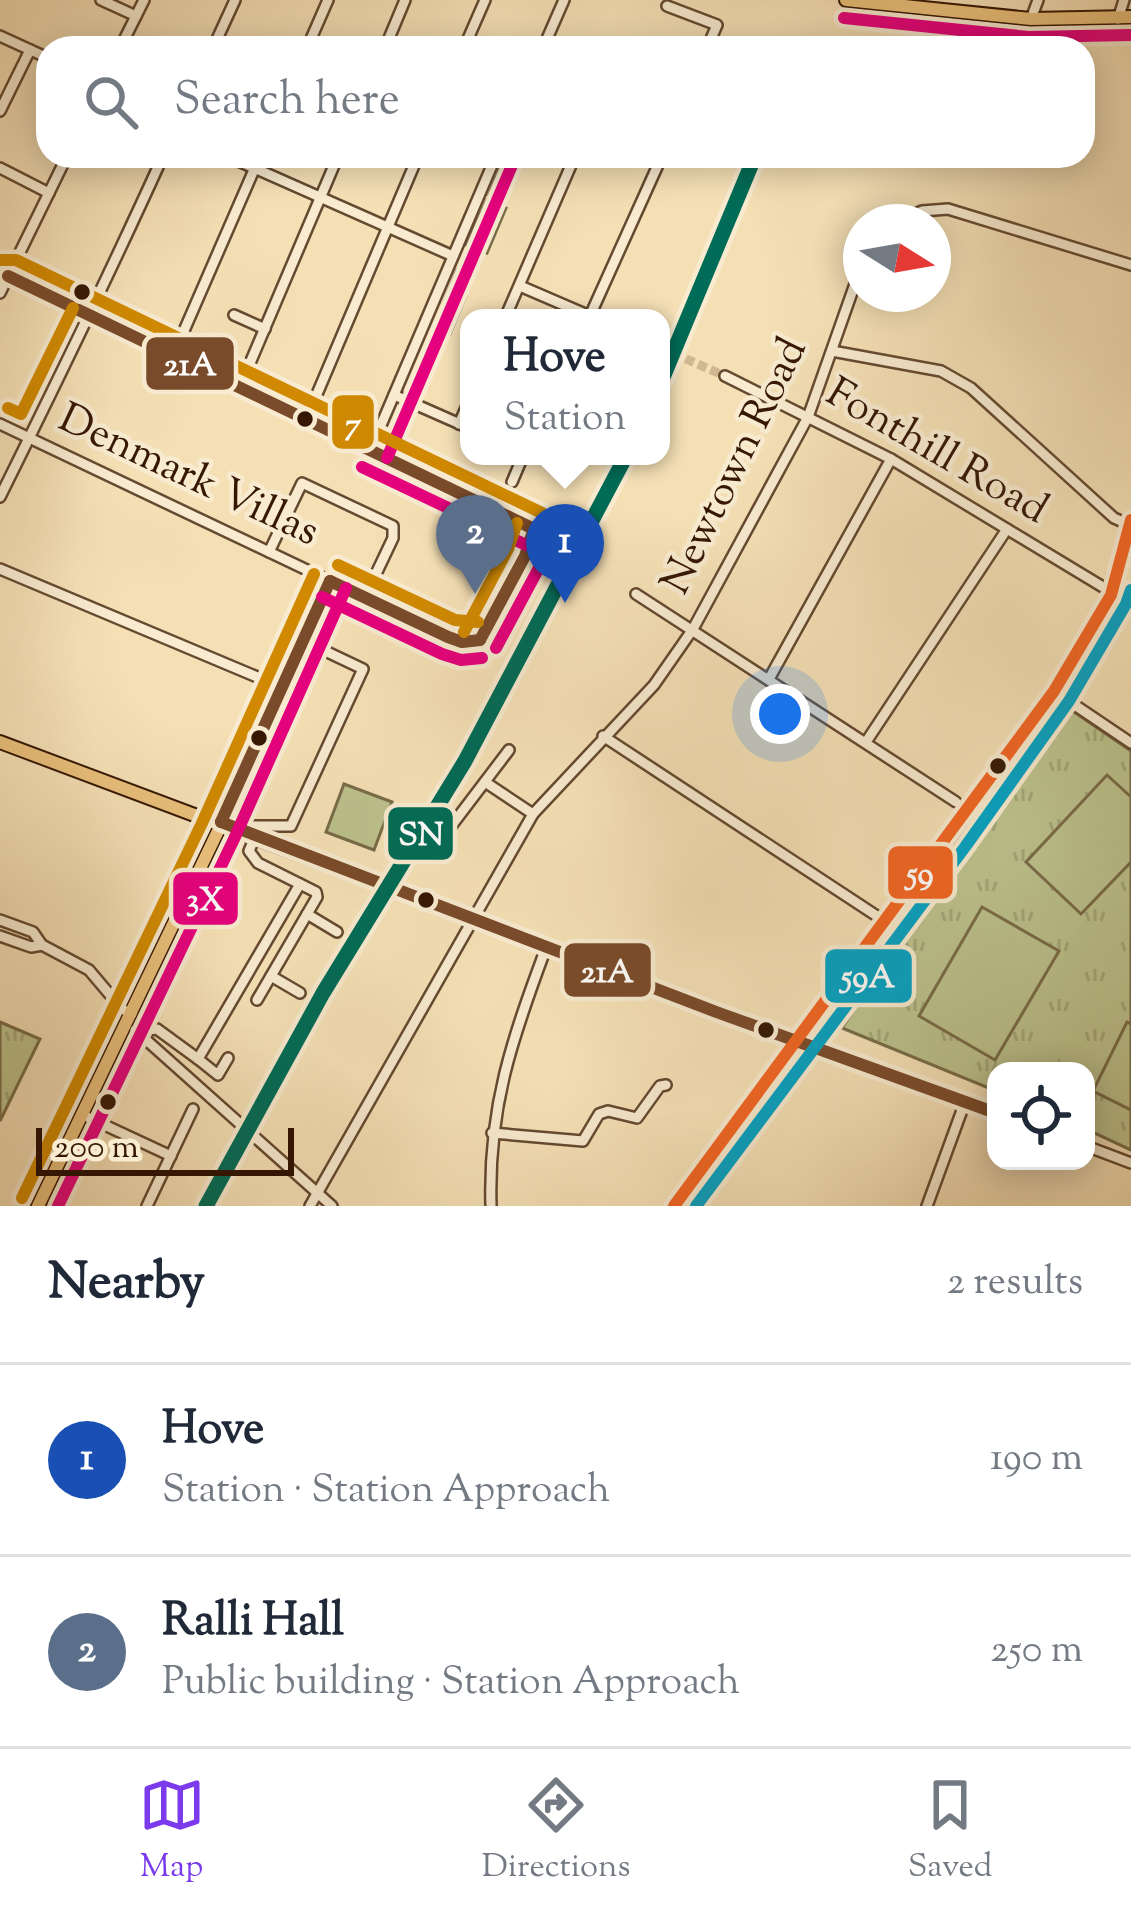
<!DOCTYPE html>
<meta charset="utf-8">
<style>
body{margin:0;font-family:"Sorts Mill Goudy",serif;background:#f2f2f3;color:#1f2937}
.controls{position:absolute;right:36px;bottom:36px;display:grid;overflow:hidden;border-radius:24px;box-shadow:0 6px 30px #0003}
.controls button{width:108px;height:108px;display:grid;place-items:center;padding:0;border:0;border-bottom:3px solid #e0e1e3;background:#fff;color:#1f2937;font:60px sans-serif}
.compass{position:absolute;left:843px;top:204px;width:108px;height:108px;border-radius:50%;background:#fff;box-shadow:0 6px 30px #0003;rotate:101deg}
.scale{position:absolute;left:36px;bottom:30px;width:258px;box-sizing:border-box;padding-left:12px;border:6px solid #351704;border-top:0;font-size:33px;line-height:42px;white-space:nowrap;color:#351704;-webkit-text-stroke:9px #f8ebd0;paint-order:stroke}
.you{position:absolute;left:780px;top:714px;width:42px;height:42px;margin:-30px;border:9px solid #fff;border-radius:50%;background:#1a73e8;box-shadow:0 0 0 18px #1a73e833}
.badge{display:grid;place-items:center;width:78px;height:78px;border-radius:50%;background:#7c3aed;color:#fff;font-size:39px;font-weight:700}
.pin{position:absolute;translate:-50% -99px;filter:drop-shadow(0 3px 6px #0008)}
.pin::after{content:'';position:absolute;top:63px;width:42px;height:36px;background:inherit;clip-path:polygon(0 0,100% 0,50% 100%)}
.popup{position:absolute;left:460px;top:309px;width:210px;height:156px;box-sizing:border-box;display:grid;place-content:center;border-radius:24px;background:#fff;filter:drop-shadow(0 3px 9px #0005);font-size:39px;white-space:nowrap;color:#747a83}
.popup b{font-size:45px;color:#1f2937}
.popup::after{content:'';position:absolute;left:50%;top:100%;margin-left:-24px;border:24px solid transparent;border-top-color:#fff}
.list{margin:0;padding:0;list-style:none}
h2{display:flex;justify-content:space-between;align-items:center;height:156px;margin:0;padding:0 48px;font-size:51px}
h2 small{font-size:39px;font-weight:400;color:#747a83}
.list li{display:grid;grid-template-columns:78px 1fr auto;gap:36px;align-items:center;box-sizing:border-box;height:192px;padding:0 48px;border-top:3px solid #e0e1e3}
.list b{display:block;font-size:45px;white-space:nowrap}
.list p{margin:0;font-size:39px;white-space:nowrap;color:#747a83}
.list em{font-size:39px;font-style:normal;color:#747a83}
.icon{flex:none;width:66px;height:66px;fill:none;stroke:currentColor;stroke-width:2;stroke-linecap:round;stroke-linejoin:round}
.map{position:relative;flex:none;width:1131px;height:1206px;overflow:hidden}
.search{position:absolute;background:#fff;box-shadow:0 6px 30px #0003;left:36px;right:36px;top:36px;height:132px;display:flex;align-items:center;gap:30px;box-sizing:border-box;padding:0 42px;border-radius:36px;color:#747a83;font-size:45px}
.sheet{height:540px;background:#fff}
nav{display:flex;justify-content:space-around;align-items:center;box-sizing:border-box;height:168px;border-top:3px solid #e0e1e3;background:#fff;font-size:33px;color:#747a83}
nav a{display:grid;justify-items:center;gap:6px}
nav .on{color:#7c3aed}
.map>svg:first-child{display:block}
.grass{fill:url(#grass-dots);stroke:#786c48;stroke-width:3}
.park{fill:url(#park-tufts);stroke:#786c48;stroke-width:3}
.pitch{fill:#bcc28d;stroke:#786c48;stroke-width:3}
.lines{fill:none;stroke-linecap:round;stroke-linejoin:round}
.minor-tunnel{stroke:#cfb892;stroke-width:9;stroke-dasharray:9 4.5;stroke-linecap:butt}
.minor-casing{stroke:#654930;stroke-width:14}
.major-casing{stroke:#351704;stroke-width:16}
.minor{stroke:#f8ebd0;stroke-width:9}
.major{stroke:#eac07b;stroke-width:12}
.bus-1-casing{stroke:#f8ebd0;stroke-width:21}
.bus-2-casing{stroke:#f8ebd0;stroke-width:21}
.bus-3-casing{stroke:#f8ebd0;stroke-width:21}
.bus-4-casing{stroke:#f8ebd0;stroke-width:21}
.bus-5-casing{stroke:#f8ebd0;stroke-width:21}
.bus-1{stroke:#7a4b2a;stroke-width:12}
.bus-2{stroke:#e5007d;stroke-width:12}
.bus-3{stroke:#d08901;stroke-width:12}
.bus-4{stroke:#f26522;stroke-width:12}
.bus-5{stroke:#03a2c4;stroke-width:12}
.rail-1-casing{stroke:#f8ebd0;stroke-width:24}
.rail-1{stroke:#006b56;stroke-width:15}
.bus-dot{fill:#351704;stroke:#f8ebd0;stroke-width:4.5}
.labels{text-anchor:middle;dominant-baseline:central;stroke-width:9;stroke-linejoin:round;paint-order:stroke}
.street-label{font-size:42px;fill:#351704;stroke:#f8ebd0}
.line-badge{stroke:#f8ebd0;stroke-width:4.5}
.badge-label{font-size:33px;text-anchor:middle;font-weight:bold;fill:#fff}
</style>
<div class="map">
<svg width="1131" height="1206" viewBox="0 0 1131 1206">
<defs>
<pattern id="grass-dots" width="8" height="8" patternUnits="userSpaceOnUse" patternTransform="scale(3)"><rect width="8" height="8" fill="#bcc28d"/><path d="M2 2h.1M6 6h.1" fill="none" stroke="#a2a678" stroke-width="1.8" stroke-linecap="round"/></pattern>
<pattern id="park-tufts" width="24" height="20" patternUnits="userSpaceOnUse" patternTransform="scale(3)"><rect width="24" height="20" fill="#bcc28d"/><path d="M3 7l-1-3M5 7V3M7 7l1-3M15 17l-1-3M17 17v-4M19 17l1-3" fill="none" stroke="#a2a678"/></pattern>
</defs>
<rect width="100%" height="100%" fill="#f5e0b6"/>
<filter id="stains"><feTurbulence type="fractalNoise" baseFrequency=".00167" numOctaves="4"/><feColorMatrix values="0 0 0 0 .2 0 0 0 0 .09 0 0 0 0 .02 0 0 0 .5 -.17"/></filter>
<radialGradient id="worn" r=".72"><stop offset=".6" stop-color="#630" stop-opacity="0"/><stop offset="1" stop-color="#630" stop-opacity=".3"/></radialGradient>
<g class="grass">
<path d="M505 156H523L514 183 504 180 495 197 489 195Z"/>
<path d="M487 200 506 208 487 253 466 245Z"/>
<path d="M457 270 464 273 457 292 466 296 450 334 434 327Z"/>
</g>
<g class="park">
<path d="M1058 701 1131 751V1150L1086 1129V1071H996V1091L842 1028Z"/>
<path d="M0 1022 40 1039 0 1121Z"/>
</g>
<g class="pitch">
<path d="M1107 775 1131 797V862L1081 914 1026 862Z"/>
<path d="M344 784 392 802 374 850 326 832Z"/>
<path d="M982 907 1059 951 995 1060 919 1016Z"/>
<path d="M1127 1022 1131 1024V1110L1093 1091Z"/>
</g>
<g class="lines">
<path class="minor-tunnel" d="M661 348 725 376"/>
<g class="minor-casing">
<g id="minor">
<path d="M101 0 136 16"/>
<path d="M667 6 717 25 707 48"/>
<path d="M1031 19 1038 0"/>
<path d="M1118 19 1124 0"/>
<path d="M0 36 48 58"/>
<path d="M120 48 144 0"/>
<path d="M213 48 235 0"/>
<path d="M307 48 328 0"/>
<path d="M385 48 405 0"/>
<path d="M464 48 485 0"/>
<path d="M543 48 564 0"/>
<path d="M0 111 30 50"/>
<path d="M227 156 453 256"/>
<path d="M0 168 49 193"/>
<path d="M897 222 922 211 948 209 1131 265"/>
<path d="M8 276 534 529"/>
<path d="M520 286 592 317"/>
<path d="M0 293 67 156"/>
<path d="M234 315 265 329"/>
<path d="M505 318 575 156"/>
<path d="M589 318 662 156"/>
<path d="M832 351 941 371 971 388 1114 518 1130 525"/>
<path d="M173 356 260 156"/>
<path d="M725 376 891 459 1131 604"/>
<path d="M239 389 338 156"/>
<path d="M394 395 469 428"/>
<path d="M306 420 418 156"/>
<path d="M0 424 330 581"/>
<path d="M459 424 469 401"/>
<path d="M370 451 496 156"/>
<path d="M512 482 523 456"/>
<path d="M0 497C56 384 111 271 163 156"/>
<path d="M269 552 302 483 393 526V538L365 597"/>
<path d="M0 569 281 687"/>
<path d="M636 594 956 802"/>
<path d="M769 679 891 459"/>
<path d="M1054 691 1131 743"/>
<path d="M603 736 886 922"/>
<path d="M866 742 1007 529"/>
<path d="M485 782 533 814"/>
<path d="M452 825 509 750"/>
<path d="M249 834 253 826H291L363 669 302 640"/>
<path d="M307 914 337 932"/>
<path d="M0 920 33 932 42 945 89 970 122 1009 132 1014"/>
<path d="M0 936 31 947 42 945"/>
<path d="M271 976 300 993"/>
<path d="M257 1000 317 897 316 892 300 884"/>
<path d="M135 1030 332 1206"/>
<path d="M138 1031 157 1029 198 1059 300 884 258 863 249 851 255 837"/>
<path d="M796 1041 996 1113"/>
<path d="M198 1059 218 1075 228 1058"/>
<path d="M83 1115 171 1156"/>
<path d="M492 1133 583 1141 599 1114 608 1111 637 1118 660 1086 666 1085"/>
<path d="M1086 1146 1131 1163"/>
<path d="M147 1206 193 1109"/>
<path d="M310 1206 533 814 654 685 693 629 808 417 861 267"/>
<path d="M491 1206C488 1108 512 1039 546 948"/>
<path d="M927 1206 965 1102"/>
</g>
</g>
<g class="major-casing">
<g id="major">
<path d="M846 0 1031 19 1131 17"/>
<path d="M0 742 796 1041"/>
<path d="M38 1206 218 831 330 581C355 592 459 652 479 640 499 629 527 551 534 529"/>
<path d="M674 1206 950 837 1054 691 1111 595 1131 520"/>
</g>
</g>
<use href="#minor" class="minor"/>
<use href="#major" class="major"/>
<g class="bus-1-casing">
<g id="bus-1">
<path d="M8 276 534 529"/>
<path d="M330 581 448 637 462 642 480 640"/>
<path d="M480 640 525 556 534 529"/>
<path d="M221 822 719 1013 996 1113"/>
<path d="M221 822 330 581"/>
</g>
</g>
<g class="bus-2-casing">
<g id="bus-2">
<path d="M844 18 1029 37 1131 35"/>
<path d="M387 458 513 163"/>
<path d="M362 467 526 545"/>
<path d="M322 597 442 654 461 660 482 658"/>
<path d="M496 648 541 564 551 535"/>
<path d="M58 1206 234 839 346 588"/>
</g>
</g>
<g class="bus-3-casing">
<g id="bus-3">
<path d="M0 260H16L542 513"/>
<path d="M8 408 21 414 73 308"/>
<path d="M338 565 455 620 478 622"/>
<path d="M464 632 508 549 517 523"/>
<path d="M22 1198 202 823 314 574"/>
</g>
</g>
<g class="bus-4-casing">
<path id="bus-4" d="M674 1206 1054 691 1111 595 1131 520"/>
</g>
<g class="bus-5-casing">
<path id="bus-5" d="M696 1206 965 847 1069 701 1126 604 1131 590"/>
</g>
<use href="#bus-1" class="bus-1"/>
<use href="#bus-2" class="bus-2"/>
<use href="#bus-3" class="bus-3"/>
<use href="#bus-4" class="bus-4"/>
<use href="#bus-5" class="bus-5"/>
<g class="rail-1-casing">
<g id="rail-1">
<path d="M661 382 755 156"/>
<path d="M206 1206 323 993 465 761 626 456"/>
</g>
</g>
<use href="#rail-1" class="rail-1"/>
</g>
<g class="bus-dot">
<circle cx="82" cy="292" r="10"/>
<circle cx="305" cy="419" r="10"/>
<circle cx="259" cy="738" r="10"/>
<circle cx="998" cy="766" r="10"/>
<circle cx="426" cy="900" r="10"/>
<circle cx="766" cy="1030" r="10"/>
<circle cx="108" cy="1102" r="10"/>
</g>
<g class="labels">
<g class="street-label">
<text transform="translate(936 453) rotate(30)">Fonthill Road</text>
<text transform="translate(736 467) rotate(-64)">Newtown Road</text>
<text transform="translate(188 477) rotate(25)">Denmark Villas</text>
</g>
</g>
<g class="line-badge">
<rect x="144" y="335" width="92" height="57" rx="12" fill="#7a4b2a"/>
<rect x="330" y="393" width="46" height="58" rx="12" fill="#d08901"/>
<rect x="386" y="805" width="69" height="57" rx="12" fill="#006b56"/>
<rect x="886" y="844" width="69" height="57" rx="12" fill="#f26522"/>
<rect x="171" y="870" width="69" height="57" rx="12" fill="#e5007d"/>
<rect x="562" y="941" width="91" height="58" rx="12" fill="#7a4b2a"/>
<rect x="823" y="947" width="91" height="58" rx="12" fill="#03a2c4"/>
</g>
<g class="badge-label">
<text x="190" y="375">21A</text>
<text x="353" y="434">7</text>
<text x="421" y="845">SN</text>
<text x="920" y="884">59</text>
<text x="205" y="910">3X</text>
<text x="607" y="982">21A</text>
<text x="868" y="987">59A</text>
</g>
<rect width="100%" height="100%" filter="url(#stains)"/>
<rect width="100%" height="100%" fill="url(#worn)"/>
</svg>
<div class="controls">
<button><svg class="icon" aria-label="locate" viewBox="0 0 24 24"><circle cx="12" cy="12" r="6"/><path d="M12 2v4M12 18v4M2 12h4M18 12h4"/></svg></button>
</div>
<svg class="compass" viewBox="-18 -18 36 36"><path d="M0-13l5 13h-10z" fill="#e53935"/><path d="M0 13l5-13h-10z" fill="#747a83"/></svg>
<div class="scale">200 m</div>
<div class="you"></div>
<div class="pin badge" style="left:565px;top:603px;background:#1a4fb4">1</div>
<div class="popup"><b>Hove</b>Station</div>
<div class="pin badge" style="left:475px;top:594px;background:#5c6f8a">2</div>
<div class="search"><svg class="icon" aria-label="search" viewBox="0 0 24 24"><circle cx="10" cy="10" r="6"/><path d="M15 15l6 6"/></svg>Search here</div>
</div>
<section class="sheet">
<h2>Nearby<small>2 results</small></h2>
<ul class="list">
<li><span class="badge" style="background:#1a4fb4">1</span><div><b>Hove</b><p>Station · Station Approach</p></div><em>190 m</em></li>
<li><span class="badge" style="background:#5c6f8a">2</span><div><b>Ralli Hall</b><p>Public building · Station Approach</p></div><em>250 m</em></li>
</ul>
</section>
<nav>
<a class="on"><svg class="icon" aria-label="map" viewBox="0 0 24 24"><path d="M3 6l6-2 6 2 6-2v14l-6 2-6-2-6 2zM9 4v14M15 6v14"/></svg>Map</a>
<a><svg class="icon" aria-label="directions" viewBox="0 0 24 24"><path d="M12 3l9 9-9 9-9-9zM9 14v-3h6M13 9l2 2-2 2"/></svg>Directions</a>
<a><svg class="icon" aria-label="saved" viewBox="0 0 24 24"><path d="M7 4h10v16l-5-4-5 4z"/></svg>Saved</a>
</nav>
